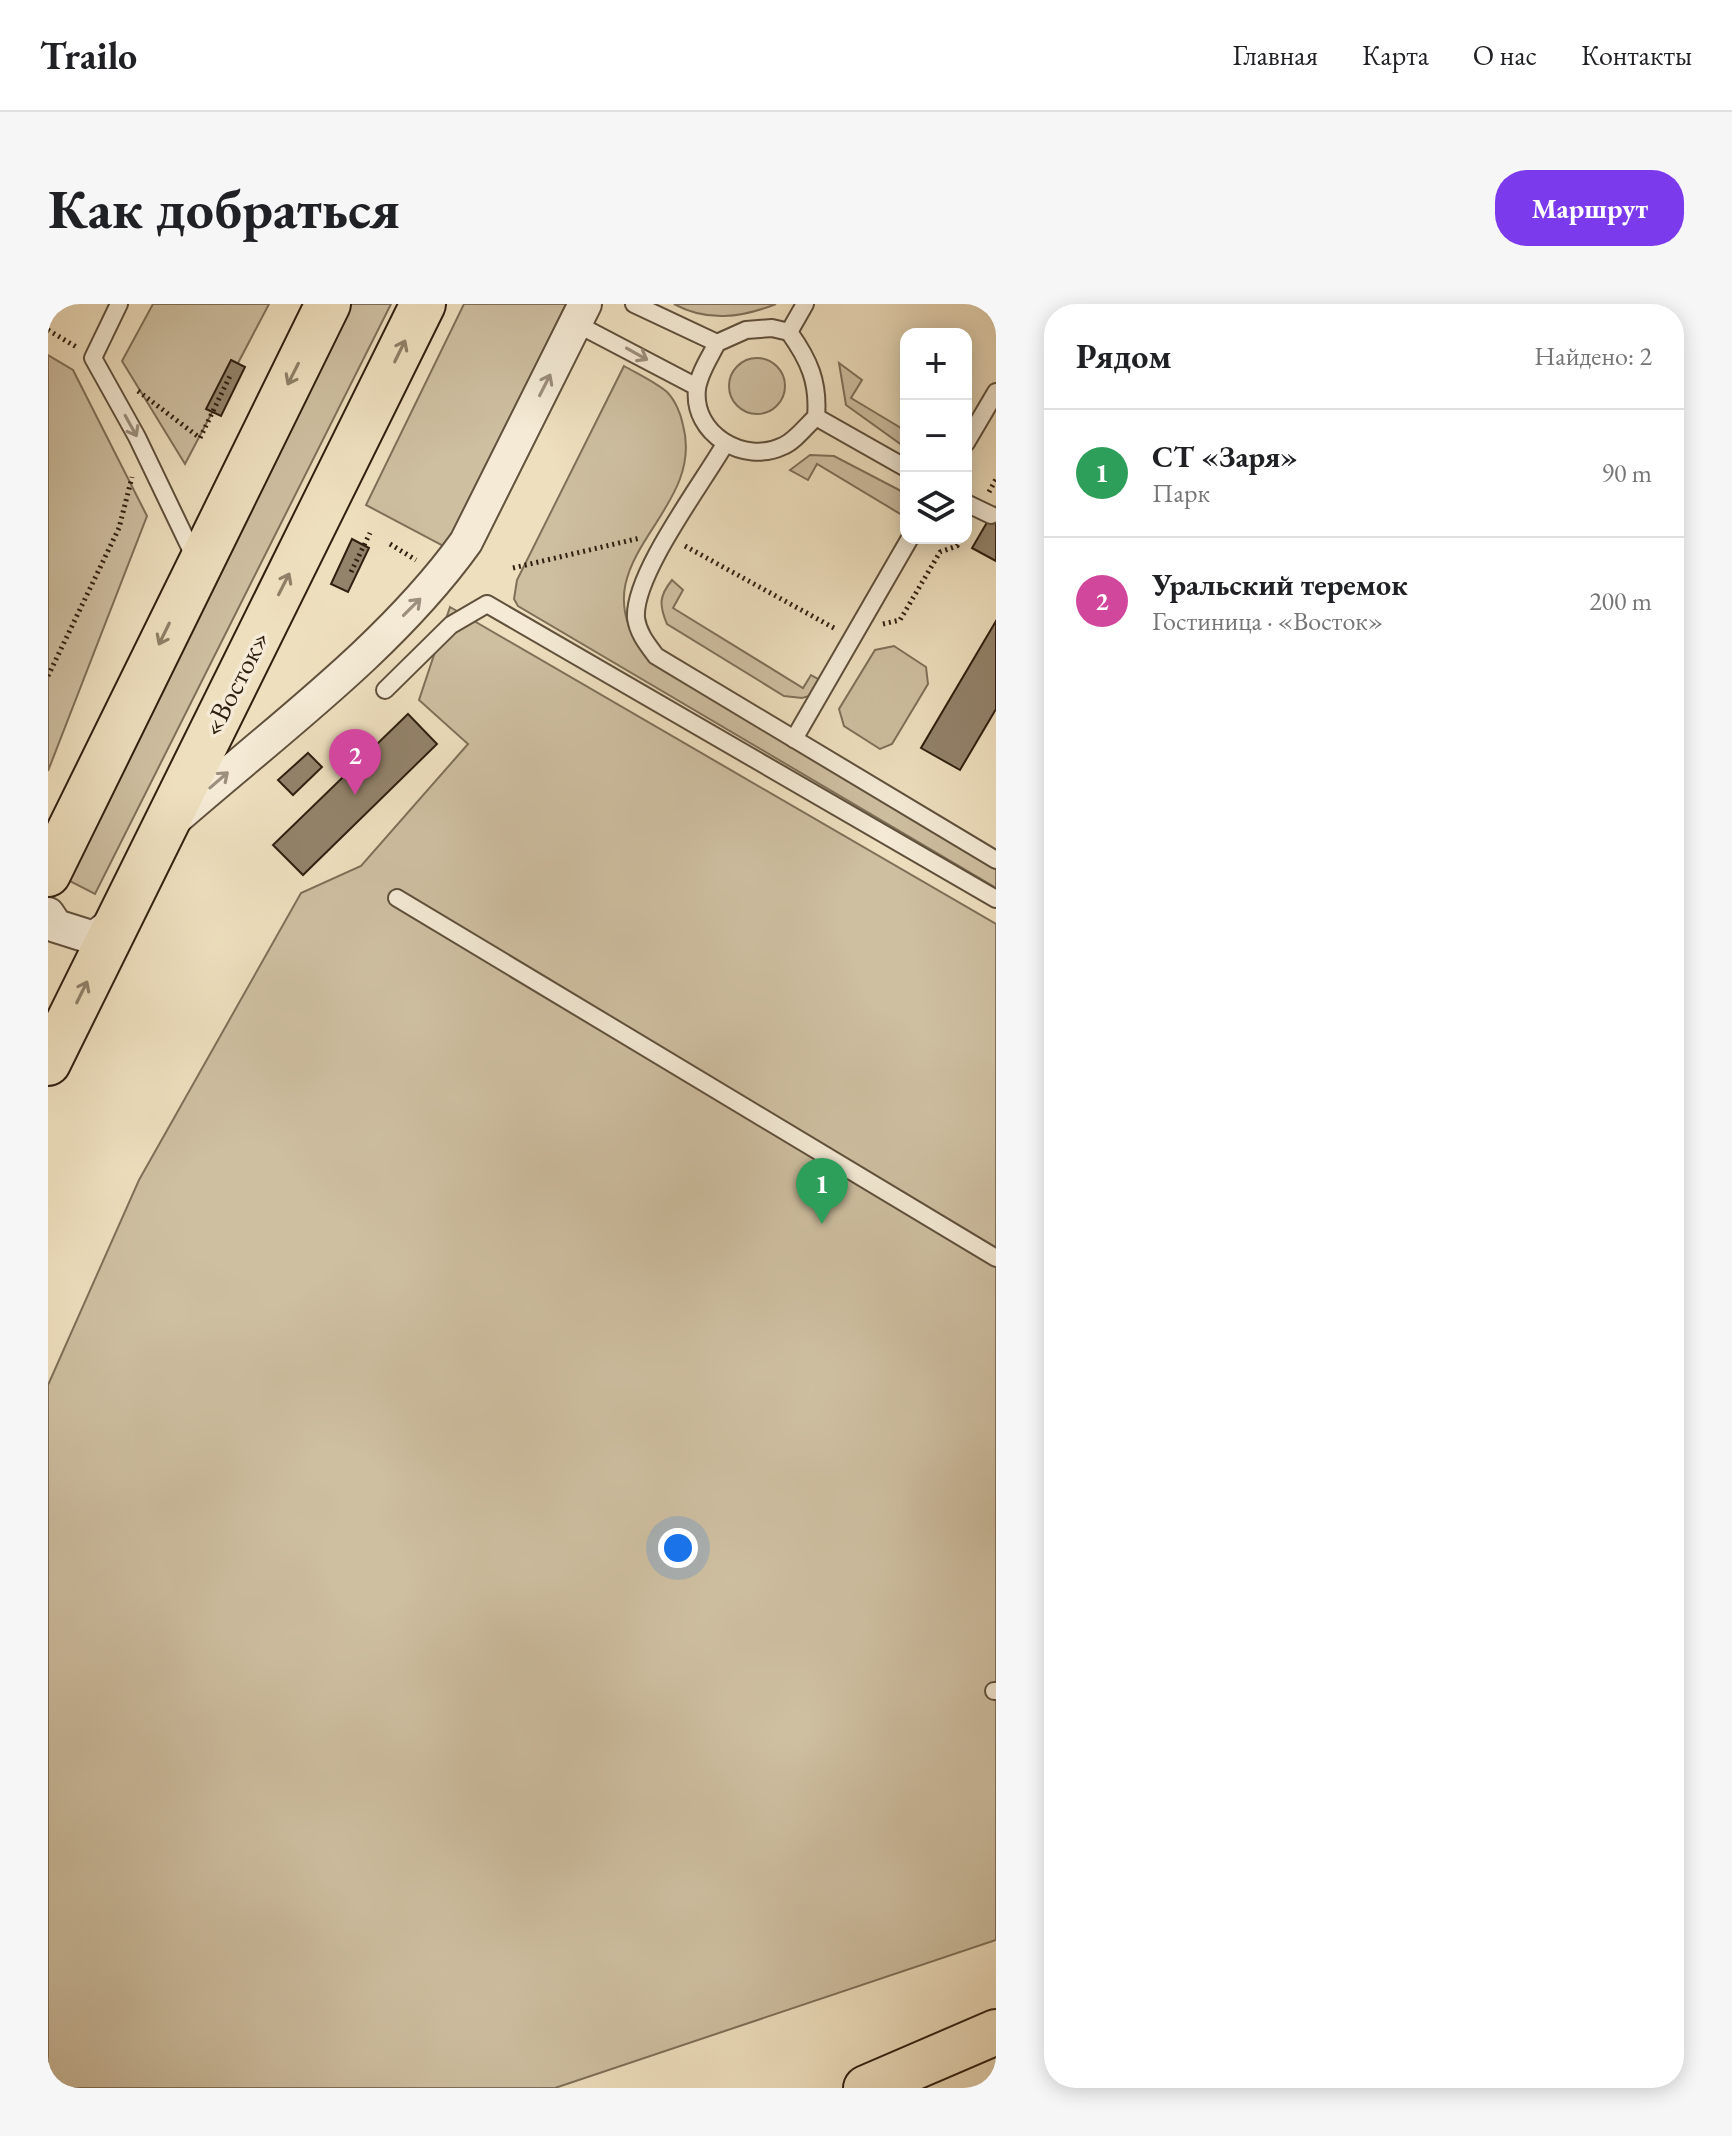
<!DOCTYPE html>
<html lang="ru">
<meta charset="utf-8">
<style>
body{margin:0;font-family:"EB Garamond",serif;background:#f6f6f6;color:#202124}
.controls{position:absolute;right:24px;top:24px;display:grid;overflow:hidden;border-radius:16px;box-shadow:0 4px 20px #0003}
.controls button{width:72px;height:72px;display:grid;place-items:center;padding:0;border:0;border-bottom:2px solid #e0e0e0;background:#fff;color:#202124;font:40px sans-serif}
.you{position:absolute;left:630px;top:1244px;width:28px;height:28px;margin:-20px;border:6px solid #fff;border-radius:50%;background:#1a73e8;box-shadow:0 0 0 12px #1a73e833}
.badge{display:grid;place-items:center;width:52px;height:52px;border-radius:50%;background:#7c3aed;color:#fff;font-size:26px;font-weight:700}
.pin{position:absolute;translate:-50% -66px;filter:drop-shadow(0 2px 4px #0008)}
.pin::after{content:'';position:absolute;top:42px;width:28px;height:24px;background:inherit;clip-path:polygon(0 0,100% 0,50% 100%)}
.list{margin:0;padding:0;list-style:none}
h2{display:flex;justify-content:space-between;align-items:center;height:104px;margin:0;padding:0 32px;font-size:34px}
h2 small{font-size:26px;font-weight:400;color:#757577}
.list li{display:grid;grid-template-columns:52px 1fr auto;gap:24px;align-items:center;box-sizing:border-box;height:128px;padding:0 32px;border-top:2px solid #e0e0e0}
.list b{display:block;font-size:30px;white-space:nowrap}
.list p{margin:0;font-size:26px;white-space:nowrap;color:#757577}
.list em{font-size:26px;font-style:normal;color:#757577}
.icon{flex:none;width:44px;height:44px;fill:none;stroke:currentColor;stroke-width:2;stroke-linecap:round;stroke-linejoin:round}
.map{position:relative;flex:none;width:948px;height:1784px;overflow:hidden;border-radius:32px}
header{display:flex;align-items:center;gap:48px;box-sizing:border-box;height:112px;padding:0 40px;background:#fff;border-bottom:2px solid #e0e0e0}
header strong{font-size:38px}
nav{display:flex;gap:44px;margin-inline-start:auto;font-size:28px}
.intro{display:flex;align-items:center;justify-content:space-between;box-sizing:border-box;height:192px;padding:0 48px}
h1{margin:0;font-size:56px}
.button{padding:20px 36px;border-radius:32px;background:#7c3aed;color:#fff;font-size:28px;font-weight:700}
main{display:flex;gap:48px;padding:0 48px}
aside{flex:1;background:#fff;border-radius:32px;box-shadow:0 4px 20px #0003}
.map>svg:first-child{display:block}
.green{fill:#cebfa1;stroke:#7f7059;stroke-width:2}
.building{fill:#93836b;stroke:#302011;stroke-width:2}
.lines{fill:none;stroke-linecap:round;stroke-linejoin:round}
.lane-casing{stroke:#60503c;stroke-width:20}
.street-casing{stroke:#60503c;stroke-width:36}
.primary-casing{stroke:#302011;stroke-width:48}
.path{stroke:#302011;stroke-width:5;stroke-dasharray:2 4;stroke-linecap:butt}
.lane{stroke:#f4ead5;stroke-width:16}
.street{stroke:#f4ead5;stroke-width:32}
.primary{stroke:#eedfbe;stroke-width:44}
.oneway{stroke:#8f8068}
.oneway2{stroke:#9c8f7d}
.labels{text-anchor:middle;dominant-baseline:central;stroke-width:7;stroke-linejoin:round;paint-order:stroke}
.street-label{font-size:28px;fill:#302011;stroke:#f4ead5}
</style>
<header>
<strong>Trailo</strong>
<nav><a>Главная</a><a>Карта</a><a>О нас</a><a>Контакты</a></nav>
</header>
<div class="intro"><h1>Как добраться</h1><a class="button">Маршрут</a></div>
<main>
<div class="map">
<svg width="948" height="1784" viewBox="0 0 948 1784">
<rect width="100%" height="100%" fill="#eedfbe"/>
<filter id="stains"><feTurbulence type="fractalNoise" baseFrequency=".0025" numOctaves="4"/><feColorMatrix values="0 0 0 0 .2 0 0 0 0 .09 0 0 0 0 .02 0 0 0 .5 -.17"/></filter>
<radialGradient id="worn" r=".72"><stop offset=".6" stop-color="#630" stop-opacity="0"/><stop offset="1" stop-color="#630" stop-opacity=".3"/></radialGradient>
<g class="green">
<path d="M105 0H221L137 160 74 57Z"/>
<path d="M301 0H343L47 590 14 573Z"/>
<path d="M416 0H518L399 244 318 201Z"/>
<path d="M626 0H728C693 14 659 18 626 0Z"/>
<path d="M0 51 25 66 99 212 0 467Z"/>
<circle cx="709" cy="82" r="28"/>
<path d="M791 59 814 76 803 94 858 127V144L798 101Z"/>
<path d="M576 62C590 70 607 78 619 88 627 96 633 110 635 121 659 211 527 256 596 349L948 561V584L470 302 466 295 469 276Z"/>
<path d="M762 151 786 152 855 188 858 208 854 211 769 160 760 176 742 166Z"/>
<path d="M624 276 635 286 625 304 755 384 763 371 774 377 765 391 754 394 736 392 619 320C611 301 611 292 624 276Z"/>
<path d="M402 303 948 620V1636L507 1784H0V1081L91 876 253 589 313 562 420 440 371 396Z"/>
<path d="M846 342 878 363 880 380 844 440 832 445 796 422 791 405 827 346Z"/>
</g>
<g class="building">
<path d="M183 56 197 63 173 112 158 105Z"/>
<path d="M948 203V257L924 244Z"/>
<path d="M304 235 321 244 300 288 283 280Z"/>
<path d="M948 317V405L912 466 873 444Z"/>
<path d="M360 410 389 440 255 571 225 541Z"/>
<path d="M260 449 274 463 245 491 230 476Z"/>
</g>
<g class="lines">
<g class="lane-casing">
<g id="lane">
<path d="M71 0 45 54 89 133 148 256"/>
<path d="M586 0 669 39"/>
<path d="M527 19 649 83"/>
<path d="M724 24 741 28C761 56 771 78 768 113 758 122 747 137 735 142 696 161 644 130 649 85 651 69 662 53 669 39L698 26Z"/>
<path d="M741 28 757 0"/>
<path d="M768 113 858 164"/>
<path d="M918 139 948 88"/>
<path d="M677 140C654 180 585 271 588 314 590 329 599 340 608 352L948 556"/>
<path d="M918 199 943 211"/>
<path d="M337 386 403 321 439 300 948 595"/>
<path d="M746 435 862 234"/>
<path d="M349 594 948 954"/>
<path d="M946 1387H948"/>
</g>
</g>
<g class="street-casing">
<g id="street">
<path d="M127 515C225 429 342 344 418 238L537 0"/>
<path d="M0 610 8 622 46 634 70 615"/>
</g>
</g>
<g class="primary-casing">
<g id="primary">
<path d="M0 570 280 0"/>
<path d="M0 759 375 0"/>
<path d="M818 1784 948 1728"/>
</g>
</g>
<g class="path">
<path d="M0 26 30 44"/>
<path d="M90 87 152 134 182 72"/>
<path d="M941 188 948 175"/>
<path d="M342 240 368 256"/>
<path d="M637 242 786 324"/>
<path d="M465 264 592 234"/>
<path d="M303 268 322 229"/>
<path d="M835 320 852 316 892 248 909 242 914 234"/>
<path d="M0 372 71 224 84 173"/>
</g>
<use href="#lane" class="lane"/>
<use href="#street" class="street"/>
<use href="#primary" class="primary"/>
</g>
<defs><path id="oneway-shaft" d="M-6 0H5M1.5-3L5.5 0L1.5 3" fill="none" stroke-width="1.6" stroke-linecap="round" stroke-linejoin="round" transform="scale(2)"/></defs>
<g class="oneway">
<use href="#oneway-shaft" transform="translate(352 47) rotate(-64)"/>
<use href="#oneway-shaft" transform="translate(245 70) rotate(117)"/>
<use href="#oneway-shaft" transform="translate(236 280) rotate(-63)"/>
<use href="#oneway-shaft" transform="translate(116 330) rotate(116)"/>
<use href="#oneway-shaft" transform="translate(34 688) rotate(-64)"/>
</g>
<g class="oneway2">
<use href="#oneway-shaft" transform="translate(589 50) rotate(29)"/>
<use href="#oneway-shaft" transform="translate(497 81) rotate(-63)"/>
<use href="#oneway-shaft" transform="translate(83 122) rotate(61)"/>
<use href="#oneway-shaft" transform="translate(364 303) rotate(-45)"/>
<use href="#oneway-shaft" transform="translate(171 476) rotate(-41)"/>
</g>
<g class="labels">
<g class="street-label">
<text transform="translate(187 379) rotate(-63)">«Восток»</text>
</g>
</g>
<rect width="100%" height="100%" filter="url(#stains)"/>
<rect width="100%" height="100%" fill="url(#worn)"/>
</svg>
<div class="controls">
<button>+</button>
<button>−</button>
<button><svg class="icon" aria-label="layers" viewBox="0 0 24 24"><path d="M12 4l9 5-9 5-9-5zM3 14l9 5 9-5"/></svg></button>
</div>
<div class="you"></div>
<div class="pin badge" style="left:774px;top:920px;background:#2e9e5b">1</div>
<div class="pin badge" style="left:307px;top:491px;background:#d1479c">2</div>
</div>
<aside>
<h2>Рядом<small>Найдено: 2</small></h2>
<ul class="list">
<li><span class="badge" style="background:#2e9e5b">1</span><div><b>СТ «Заря»</b><p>Парк</p></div><em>90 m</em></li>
<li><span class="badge" style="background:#d1479c">2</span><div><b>Уральский теремок</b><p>Гостиница · «Восток»</p></div><em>200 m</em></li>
</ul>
</aside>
</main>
